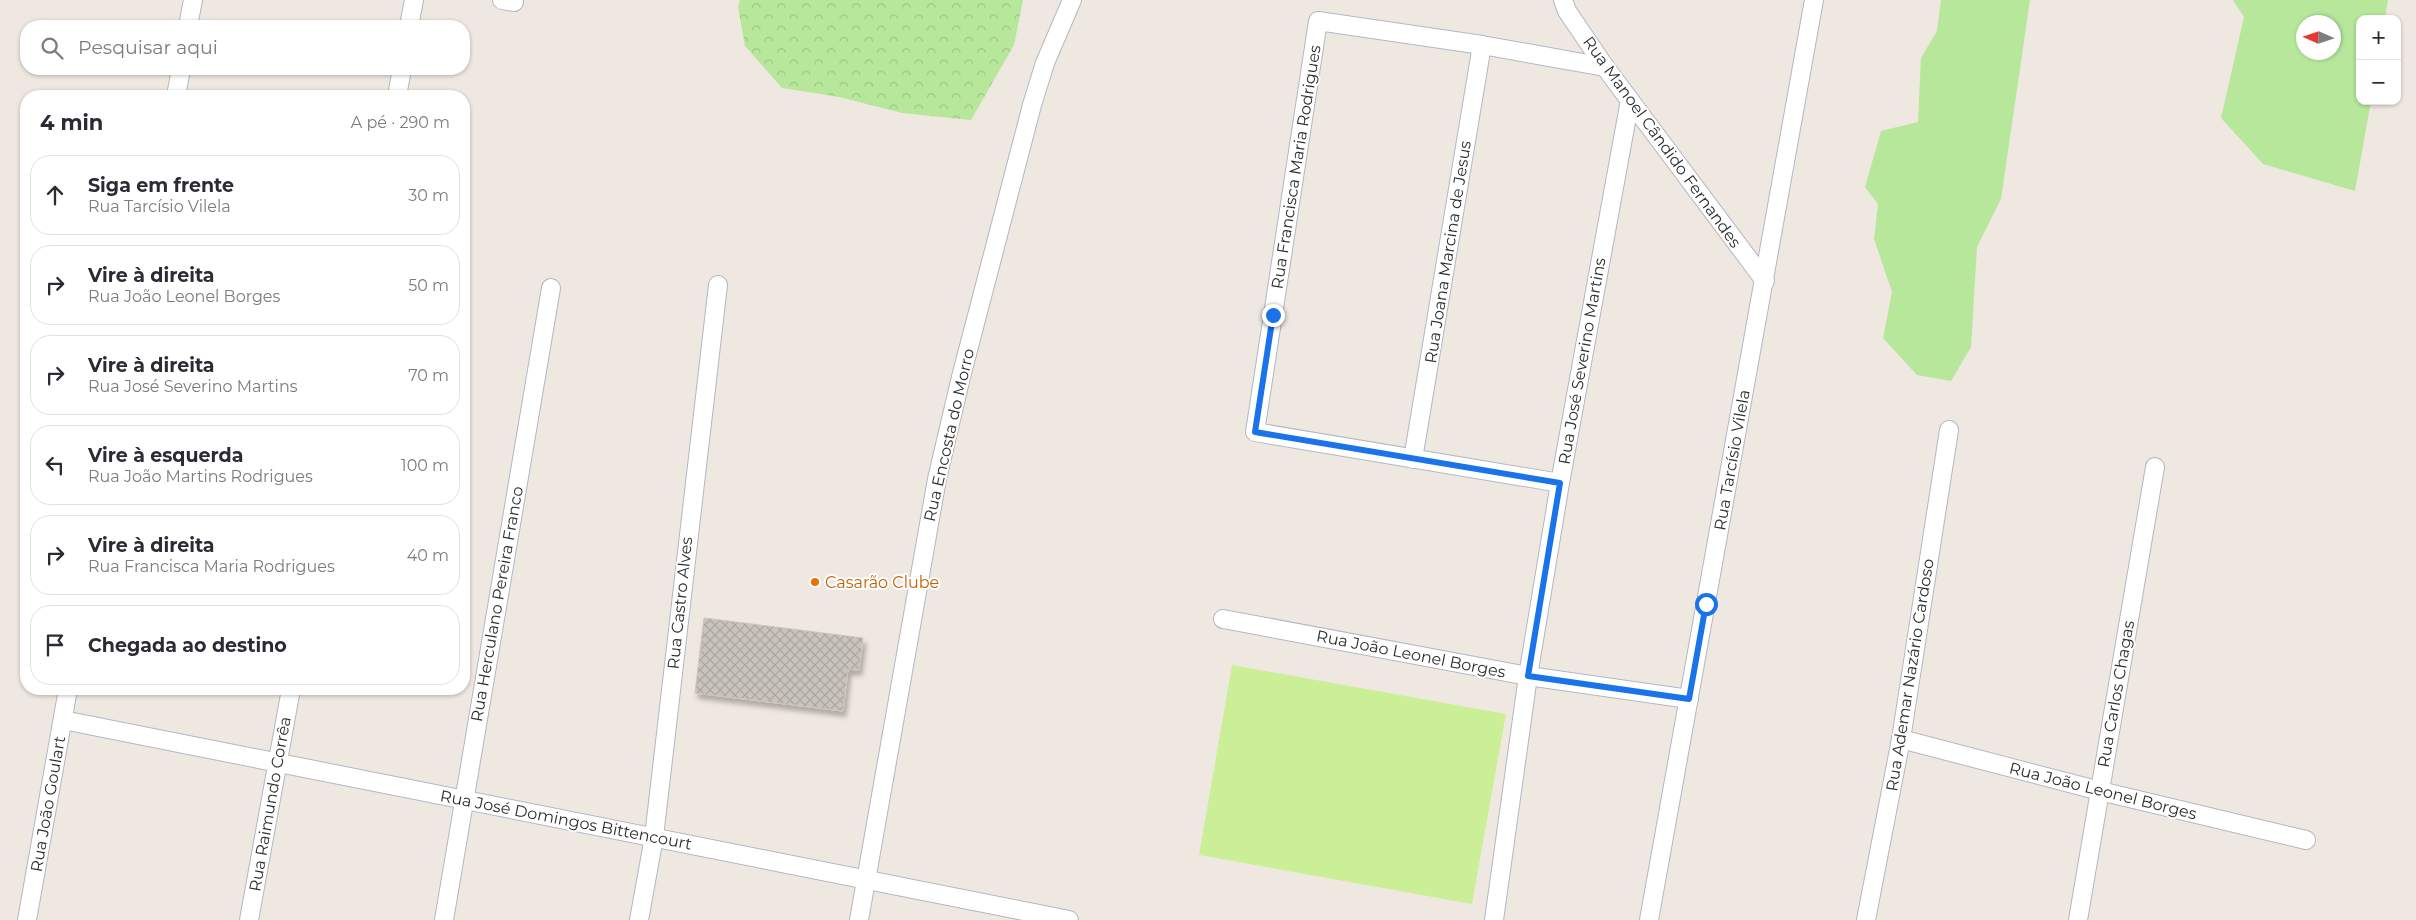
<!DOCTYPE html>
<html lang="pt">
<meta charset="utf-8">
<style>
body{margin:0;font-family:Montserrat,sans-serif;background:#f2f2f3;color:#2b2b33}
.controls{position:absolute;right:15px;top:15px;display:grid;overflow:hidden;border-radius:10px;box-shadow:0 1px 4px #0004}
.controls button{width:45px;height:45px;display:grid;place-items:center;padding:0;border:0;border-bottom:1px solid #e1e1e2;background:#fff;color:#2b2b33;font:25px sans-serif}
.compass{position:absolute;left:2296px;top:15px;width:45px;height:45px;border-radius:50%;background:#fff;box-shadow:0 1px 4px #0004;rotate:273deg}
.stop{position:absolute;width:15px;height:15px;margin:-11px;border:4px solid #1a73e8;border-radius:50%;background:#fff}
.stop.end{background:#1a73e8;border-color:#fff;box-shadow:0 1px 5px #0008}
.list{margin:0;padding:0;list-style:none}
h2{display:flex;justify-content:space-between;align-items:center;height:65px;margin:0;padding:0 20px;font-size:21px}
h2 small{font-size:16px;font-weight:400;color:#7c7c81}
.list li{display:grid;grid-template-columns:32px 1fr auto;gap:15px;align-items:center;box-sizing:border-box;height:80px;margin:0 10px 10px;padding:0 10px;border:1px solid #e1e1e2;border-radius:20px}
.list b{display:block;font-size:19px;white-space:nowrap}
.list p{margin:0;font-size:16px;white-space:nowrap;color:#7c7c81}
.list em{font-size:16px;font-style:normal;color:#7c7c81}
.icon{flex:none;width:28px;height:28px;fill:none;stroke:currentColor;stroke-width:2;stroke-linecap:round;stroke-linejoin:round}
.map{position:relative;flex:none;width:2416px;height:920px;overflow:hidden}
.search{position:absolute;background:#fff;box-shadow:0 1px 4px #0004;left:20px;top:20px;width:450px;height:55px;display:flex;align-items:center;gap:12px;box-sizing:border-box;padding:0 18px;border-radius:20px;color:#7c7c81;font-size:19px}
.panel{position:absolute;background:#fff;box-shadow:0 1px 4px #0004;left:20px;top:90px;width:450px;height:605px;border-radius:20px}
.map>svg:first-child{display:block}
.grass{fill:#b6e79b;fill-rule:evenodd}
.forest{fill:url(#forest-crowns)}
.pitch{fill:#cbef97}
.building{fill:url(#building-cross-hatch);stroke:#cbc5b9;filter:url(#shadow)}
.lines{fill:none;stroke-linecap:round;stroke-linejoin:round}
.street-casing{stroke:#b4b7c1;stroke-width:20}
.street{stroke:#fff;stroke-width:18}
.route{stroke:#1a73e8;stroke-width:6}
.food-dot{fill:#e8710a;stroke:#fff;stroke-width:2}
.labels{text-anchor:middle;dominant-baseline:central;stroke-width:4;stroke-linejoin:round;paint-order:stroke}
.street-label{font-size:16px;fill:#2e2e2e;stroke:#fff}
.food-label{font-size:16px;fill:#c56008;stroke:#fff;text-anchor:start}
</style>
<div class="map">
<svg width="2416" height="920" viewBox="0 0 2416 920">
<defs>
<pattern id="forest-crowns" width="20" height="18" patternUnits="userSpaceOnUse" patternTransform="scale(1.25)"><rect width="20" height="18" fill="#b6e79b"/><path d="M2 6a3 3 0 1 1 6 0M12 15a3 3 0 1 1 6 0" fill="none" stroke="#9dc686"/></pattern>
<pattern id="building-cross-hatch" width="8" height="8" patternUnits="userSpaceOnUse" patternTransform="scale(1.25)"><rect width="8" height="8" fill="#c8c3bb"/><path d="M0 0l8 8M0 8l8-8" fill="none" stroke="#aca8a1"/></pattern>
<filter id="shadow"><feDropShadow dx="3" dy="5.5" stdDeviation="2.5" flood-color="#0004"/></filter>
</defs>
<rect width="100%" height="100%" fill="#efe8e0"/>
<g class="grass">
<path d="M1941 0H2030L2001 199 1977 247 1971 347 1951 381 1917 375 1883 338 1892 292 1874 239 1878 204 1865 187 1881 131 1918 122 1921 58 1937 31Z"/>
<path d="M2233 0H2388L2385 19H2360V101H2371L2355 191 2263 164 2221 118 2244 17ZM2304 22H2334V52H2304Z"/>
</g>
<path class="forest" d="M740 0H1023L1014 45 971 120 902 113 839 97 782 88 745 46 738 7Z"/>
<path class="pitch" d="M1232 665 1506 714 1472 904 1199 855Z"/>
<path class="building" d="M704 618 863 638 859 670 848 669 843 711 695 693Z"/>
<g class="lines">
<g class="street-casing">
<g id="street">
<path d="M502 0 514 2"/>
<path d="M1563 0 1567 11 1605 67 1765 281"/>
<path d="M188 26 193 0"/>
<path d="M409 26 414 0"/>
<path d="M176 96 181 69"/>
<path d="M397 96 402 69"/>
<path d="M1413 459 1482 45"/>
<path d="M1560 483 1255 432 1318 21 1482 45 1605 67"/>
<path d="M1223 619 1528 676 1689 699"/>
<path d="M63 720 1069 920"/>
<path d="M1901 739 2100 791 2306 840"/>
<path d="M27 920 68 689"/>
<path d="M249 920 291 689"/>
<path d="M444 920 551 288"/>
<path d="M639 920 654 837 718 285"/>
<path d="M859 920 937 479 961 377 1032 105 1045 63 1072 0"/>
<path d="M1494 920 1528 676 1560 483 1630 100"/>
<path d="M1649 920 1814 0"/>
<path d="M1866 920 1901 739 1949 430"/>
<path d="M2078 920 2155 467"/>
</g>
</g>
<use href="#street" class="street"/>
</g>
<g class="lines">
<path class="route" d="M1273 315 1255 432 1560 483 1528 676 1689 699 1706 604"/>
</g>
<circle class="food-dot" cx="815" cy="582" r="5"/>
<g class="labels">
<g class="street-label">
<text transform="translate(1662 142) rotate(54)">Rua Manoel Cândido Fernandes</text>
<text transform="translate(1296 167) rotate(-81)">Rua Francisca Maria Rodrigues</text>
<text transform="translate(1448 252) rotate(-81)">Rua Joana Marcina de Jesus</text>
<text transform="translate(1582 361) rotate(-80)">Rua José Severino Martins</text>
<text transform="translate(949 435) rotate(-77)">Rua Encosta do Morro</text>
<text transform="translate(1732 460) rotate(-80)">Rua Tarcísio Vilela</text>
<text transform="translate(680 603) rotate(-84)">Rua Castro Alves</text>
<text transform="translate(497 604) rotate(-80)">Rua Herculano Pereira Franco</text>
<text transform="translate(1411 654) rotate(11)">Rua João Leonel Borges</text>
<text transform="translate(1910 675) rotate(-81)">Rua Ademar Nazário Cardoso</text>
<text transform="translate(2116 694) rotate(-80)">Rua Carlos Chagas</text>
<text transform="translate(2103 791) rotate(14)">Rua João Leonel Borges</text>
<text transform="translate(48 804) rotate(-80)">Rua João Goulart</text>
<text transform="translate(270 804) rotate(-80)">Rua Raimundo Corrêa</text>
<text transform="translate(566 820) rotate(11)">Rua José Domingos Bittencourt</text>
</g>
<g class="food-label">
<text x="825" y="582">Casarão Clube</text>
</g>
</g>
</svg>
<div class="controls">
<button>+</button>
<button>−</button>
</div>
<svg class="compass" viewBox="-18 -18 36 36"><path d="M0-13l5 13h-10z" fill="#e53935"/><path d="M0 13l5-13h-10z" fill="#7c7c81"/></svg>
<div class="stop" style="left:1706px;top:604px"></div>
<div class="stop end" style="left:1273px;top:315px"></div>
<div class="search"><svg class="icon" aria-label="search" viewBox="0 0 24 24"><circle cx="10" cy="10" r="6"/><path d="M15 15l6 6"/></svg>Pesquisar aqui</div>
<section class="panel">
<h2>4 min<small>A pé · 290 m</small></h2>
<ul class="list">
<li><svg class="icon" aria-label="ahead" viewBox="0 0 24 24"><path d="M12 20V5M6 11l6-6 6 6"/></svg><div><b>Siga em frente</b><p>Rua Tarcísio Vilela</p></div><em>30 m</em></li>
<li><svg class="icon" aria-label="right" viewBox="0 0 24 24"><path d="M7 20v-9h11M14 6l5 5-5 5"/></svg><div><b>Vire à direita</b><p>Rua João Leonel Borges</p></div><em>50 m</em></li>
<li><svg class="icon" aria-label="right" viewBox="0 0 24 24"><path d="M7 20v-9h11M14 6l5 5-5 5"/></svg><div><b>Vire à direita</b><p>Rua José Severino Martins</p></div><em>70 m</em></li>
<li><svg class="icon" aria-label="left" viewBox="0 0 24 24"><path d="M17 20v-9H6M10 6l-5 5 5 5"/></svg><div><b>Vire à esquerda</b><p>Rua João Martins Rodrigues</p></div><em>100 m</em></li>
<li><svg class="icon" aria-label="right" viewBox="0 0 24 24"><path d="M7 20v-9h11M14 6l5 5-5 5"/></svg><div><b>Vire à direita</b><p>Rua Francisca Maria Rodrigues</p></div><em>40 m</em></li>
<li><svg class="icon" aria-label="arrive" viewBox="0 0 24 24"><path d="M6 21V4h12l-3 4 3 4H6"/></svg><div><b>Chegada ao destino</b></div></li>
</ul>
</section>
</div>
